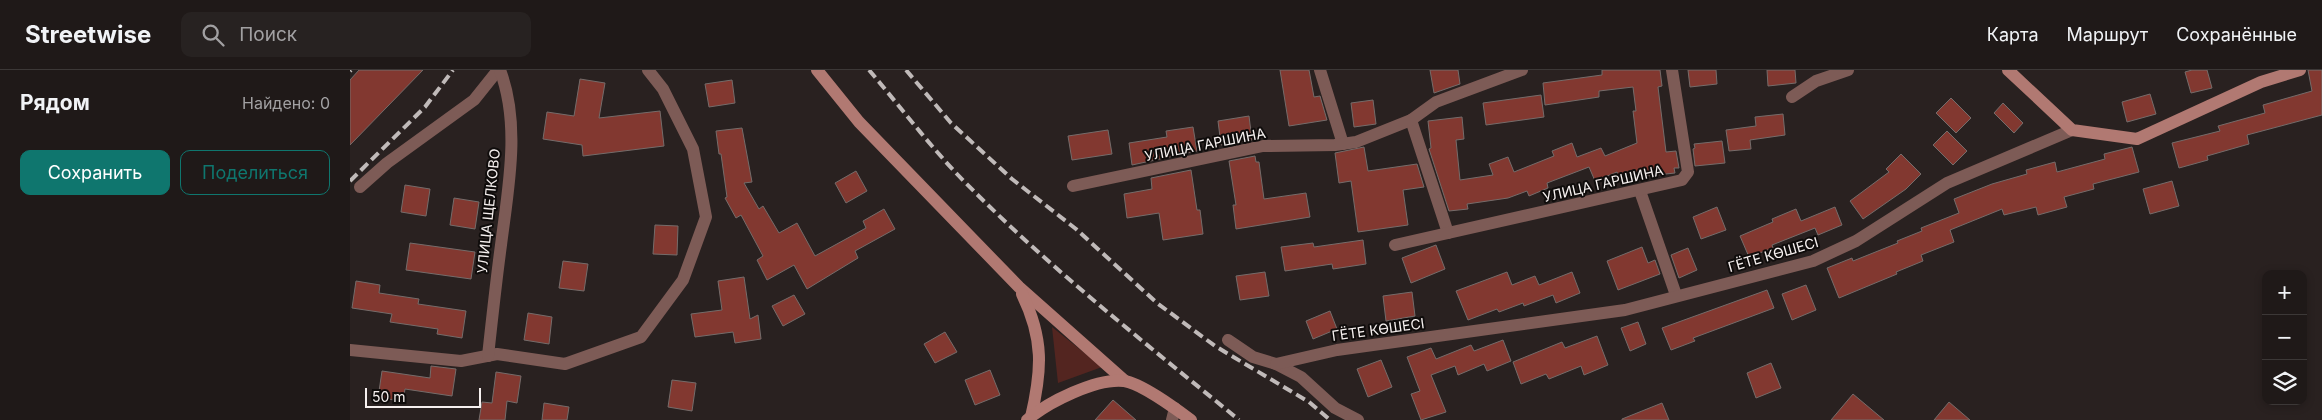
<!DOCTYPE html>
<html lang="ru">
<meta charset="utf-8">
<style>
body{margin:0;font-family:Inter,sans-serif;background:#272221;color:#f1f3f6}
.controls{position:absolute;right:15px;bottom:15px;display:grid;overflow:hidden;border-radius:10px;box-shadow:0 2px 8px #0003}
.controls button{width:45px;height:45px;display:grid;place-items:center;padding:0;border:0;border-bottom:1px solid #3c3837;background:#1f1918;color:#f1f3f6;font:25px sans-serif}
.scale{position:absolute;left:15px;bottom:12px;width:116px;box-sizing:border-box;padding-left:5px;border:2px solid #f6f0ef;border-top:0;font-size:14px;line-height:18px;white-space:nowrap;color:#f6f0ef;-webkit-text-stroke:4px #0f0c0b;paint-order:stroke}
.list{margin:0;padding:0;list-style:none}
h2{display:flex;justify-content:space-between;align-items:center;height:65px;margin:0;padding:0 20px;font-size:21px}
h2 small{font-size:16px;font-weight:400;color:#a1a0a2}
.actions{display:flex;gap:10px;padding:15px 20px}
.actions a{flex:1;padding:11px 0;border:1px solid #0f766e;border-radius:10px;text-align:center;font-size:18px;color:#0f766e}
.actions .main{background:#0f766e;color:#fff}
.icon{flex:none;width:28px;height:28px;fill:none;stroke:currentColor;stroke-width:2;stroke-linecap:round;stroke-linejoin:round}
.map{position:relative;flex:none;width:1972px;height:350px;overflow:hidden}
header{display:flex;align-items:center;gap:30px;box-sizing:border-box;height:70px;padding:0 25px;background:#1f1918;border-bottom:1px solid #3c3837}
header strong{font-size:24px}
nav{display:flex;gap:28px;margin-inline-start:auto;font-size:18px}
.search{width:350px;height:45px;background:#272221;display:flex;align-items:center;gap:12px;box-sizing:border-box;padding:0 18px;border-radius:10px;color:#a1a0a2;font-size:19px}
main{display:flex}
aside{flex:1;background:#1f1918}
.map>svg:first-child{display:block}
.green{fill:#532520}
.building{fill:#823830;stroke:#756c6a}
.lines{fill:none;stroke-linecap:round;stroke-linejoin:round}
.street{stroke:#7d5b56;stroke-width:12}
.secondary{stroke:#b17972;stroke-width:12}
.rail{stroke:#c0bab9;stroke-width:4;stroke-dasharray:10 5;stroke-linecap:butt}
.labels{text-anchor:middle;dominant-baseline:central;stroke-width:4;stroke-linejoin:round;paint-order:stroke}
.street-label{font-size:14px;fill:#f6f0ef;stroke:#0f0c0b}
</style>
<header>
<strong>Streetwise</strong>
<div class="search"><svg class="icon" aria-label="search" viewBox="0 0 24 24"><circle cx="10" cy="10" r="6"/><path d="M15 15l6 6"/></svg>Поиск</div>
<nav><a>Карта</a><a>Маршрут</a><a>Сохранённые</a></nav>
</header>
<main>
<aside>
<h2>Рядом<small>Найдено: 0</small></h2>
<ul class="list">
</ul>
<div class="actions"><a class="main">Сохранить</a><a>Поделиться</a></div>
</aside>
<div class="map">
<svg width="1972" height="350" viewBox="0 0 1972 350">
<rect width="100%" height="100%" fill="#292120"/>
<path class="green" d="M702 257 752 297 708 313Z"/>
<g class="building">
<path d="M9 0H73L0 75V10Z"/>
<path d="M930 0H959L964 27 970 26 977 50 939 56Z"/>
<path d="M1080 0H1108L1110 14 1084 23Z"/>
<path d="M1252 0H1310L1312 16 1308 17 1316 82 1326 81 1329 98H1324L1325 103 1297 106 1296 100 1270 110 1267 102 1245 111 1239 97 1197 113 1198 118 1179 126 1177 121 1158 128 1117 134 1118 139 1099 141 1079 79 1081 78 1078 51 1112 47 1114 69 1106 70 1110 110 1143 105 1139 94 1158 87 1164 102 1204 86 1202 81 1222 73 1227 87 1251 78 1255 86 1287 73 1283 41H1286L1283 17 1249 21V27L1195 35 1193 13 1252 5Z"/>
<path d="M1338 0H1366L1367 14 1340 17Z"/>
<path d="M1417 0H1445L1446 13 1418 16Z"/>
<path d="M1842 0H1857L1862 18 1841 23 1835 2Z"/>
<path d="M1958 0H1972V45L1897 65 1899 74 1857 86 1858 90 1829 98 1822 73 1870 61 1868 56 1915 43 1913 35 1962 21Z"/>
<path d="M230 9 255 13 249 48 310 41 314 76 233 86 232 75 193 69 197 42 224 46Z"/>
<path d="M382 10 385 33 359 37 355 14Z"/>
<path d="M1800 24 1806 44 1777 52 1772 32Z"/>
<path d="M1191 25 1194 47 1136 55 1133 33Z"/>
<path d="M1601 28 1621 48 1606 63 1586 43Z"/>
<path d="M1023 30 1026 54 1004 57 1001 33Z"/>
<path d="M1653 33 1673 53 1664 63 1644 43Z"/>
<path d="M1433 44 1435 65 1400 70 1401 79 1379 81 1376 60 1406 56 1405 47Z"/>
<path d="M899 46 902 70 871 75 868 51Z"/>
<path d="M843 57 847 81 782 95 779 73 817 67 816 61Z"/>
<path d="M392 58 402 112 394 113 409 139 413 136 429 163 447 153 465 186 516 158 513 151 534 139 545 159 505 181 508 188 457 219 444 195 417 210 407 190 413 186 391 145 386 148 375 128 377 127 371 84H369L366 61Z"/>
<path d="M758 60 762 84 722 90 718 66Z"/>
<path d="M1597 61 1617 81 1603 95 1583 75Z"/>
<path d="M1372 71 1375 93 1345 96 1343 79 1345 78 1344 74Z"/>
<path d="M1014 77 1018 101 1067 94 1074 117 1053 120 1058 155 1008 162 1001 111 989 113 985 83Z"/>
<path d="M1782 77 1789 102 1743 114 1744 119 1714 127 1717 137 1688 145 1686 137 1654 145 1652 139 1600 160 1604 172 1571 185 1573 191 1546 202 1547 204 1489 228 1477 198 1502 188 1503 191 1548 173 1547 171 1572 161 1571 158 1609 143 1604 129 1642 114 1677 104 1676 100 1705 92 1707 102 1755 89 1754 84Z"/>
<path d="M1551 84 1571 104 1556 119 1513 149 1500 131 1539 102 1536 99Z"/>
<path d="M905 86 906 92H909L914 129 956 123 960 147 886 159 883 135H886L879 91Z"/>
<path d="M841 100 847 140H850L853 164 813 170 809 143 777 148 774 124 802 119 801 108Z"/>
<path d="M506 101 517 121 496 133 485 113Z"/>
<path d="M1822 111 1829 136 1800 144 1793 119Z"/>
<path d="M55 115 80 119 76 146 51 142Z"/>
<path d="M104 128 129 132 125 159 100 155Z"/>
<path d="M1367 137 1376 160 1351 169 1343 147Z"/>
<path d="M1485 137 1492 155 1468 165 1465 158 1422 175 1423 178 1399 187 1390 166 1423 152 1422 149 1446 139 1451 151Z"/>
<path d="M305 155 328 156 327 185 303 184Z"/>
<path d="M1013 170 1016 194 983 199 982 194 935 201 931 177 963 173 964 177Z"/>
<path d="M60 173 125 182 121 209 56 200Z"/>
<path d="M1086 175 1095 199 1061 213 1052 188Z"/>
<path d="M1292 177 1298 193 1305 190 1310 204 1268 220 1257 191Z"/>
<path d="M1338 178 1347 200 1329 208 1321 185Z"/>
<path d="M213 191 238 194 234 221 209 218Z"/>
<path d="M915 202 919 226 890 230 886 206Z"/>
<path d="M1157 202 1162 215 1185 206 1189 215 1222 202 1230 223 1206 233 1203 225 1174 236 1173 233 1149 242 1147 239 1118 250 1106 221Z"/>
<path d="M394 207 400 249 408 245 411 269 385 273 383 262 345 267 341 244 372 240 368 211Z"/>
<path d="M6 211 30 215 29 223 69 229 68 234 116 241 112 268 87 264 88 259 40 252 42 244 2 238Z"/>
<path d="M1456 215 1466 240 1442 250 1432 224Z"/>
<path d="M1417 220 1424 238 1343 268 1345 271 1321 280 1312 258Z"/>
<path d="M1062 222 1065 246 1036 251 1033 226Z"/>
<path d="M444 225 455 244 433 256 422 236Z"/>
<path d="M980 241 987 259 963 269 956 251Z"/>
<path d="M178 243 202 247 199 274 174 270Z"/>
<path d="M1288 252 1296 274 1280 281 1271 258Z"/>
<path d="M595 262 607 282 585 293 574 274Z"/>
<path d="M1247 266 1258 295 1234 305 1231 296 1199 309 1196 304 1171 314 1163 292 1212 272 1215 278Z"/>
<path d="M1153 270 1161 291 1137 301 1134 294 1108 305 1105 296 1081 305 1096 342 1071 350 1061 324 1070 321 1057 287 1081 278 1086 289 1121 275 1124 281Z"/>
<path d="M1031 290 1042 317 1018 327 1007 299Z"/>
<path d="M1421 293 1431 318 1406 328 1397 303Z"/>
<path d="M81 296 106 299 102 326 55 319 53 331 28 328 32 301 80 308Z"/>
<path d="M640 300 650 325 625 335 615 310Z"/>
<path d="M146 302 171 306 167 333 157 331 155 350H129L132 332 142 333Z"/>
<path d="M322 310 346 313 342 341 318 337Z"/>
<path d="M1503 324 1534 350H1481Z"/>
<path d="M763 330 786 350H745Z"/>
<path d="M1599 332 1620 350H1584Z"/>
<path d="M194 333 219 337 217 350H192Z"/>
<path d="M1312 333 1319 350H1272V349Z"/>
</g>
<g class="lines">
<g class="street">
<path d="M970 0 993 74"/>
<path d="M1442 27 1466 11 1498 0"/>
<path d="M1061 50 1098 163"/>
<path d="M723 116 913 76 985 75 1006 72 1061 50 1086 32 1172 0"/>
<path d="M10 117 37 93 124 30 148 0"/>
<path d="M1290 121 1326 225"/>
<path d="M1045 175 1332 110 1338 102 1322 0"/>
<path d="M878 270 903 287 926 294 951 307 985 338 1008 350"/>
<path d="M0 280 111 291 147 284 215 294 291 267 333 210 356 147 343 79 313 19 298 0"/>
<path d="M138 286C142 249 146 212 151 175 158 119 171 55 150 0"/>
<path d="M926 294 987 280 1275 240 1463 191 1506 171 1597 113 1722 60"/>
<path d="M822 350 825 338"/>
</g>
<g class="secondary">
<path d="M467 0 509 52 669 217 775 311"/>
<path d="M1658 0 1722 60 1787 69 1911 12 1950 0"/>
<path d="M672 224C694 269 692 300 681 347"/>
<path d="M677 350C698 332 746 308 774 311 791 313 826 339 841 350"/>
</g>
<g class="rail">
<path d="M519 0C548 34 576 71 607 104 694 194 793 271 889 350"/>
<path d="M556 0 601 53 662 109 726 159 807 233 865 276 959 332 980 350"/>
<path d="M0 1 1 0"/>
<path d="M0 111 75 37 103 0"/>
</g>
</g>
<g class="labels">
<g class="street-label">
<text transform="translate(855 74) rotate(-11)">УЛИЦА ГАРШИНА</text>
<text transform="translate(1253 113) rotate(-13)">УЛИЦА ГАРШИНА</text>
<text transform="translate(138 141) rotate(-84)">УЛИЦА ЩЕЛКОВО</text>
<text transform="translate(1423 184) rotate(-16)">ГЁТЕ КӨШЕСІ</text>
<text transform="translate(1028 259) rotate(-8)">ГЁТЕ КӨШЕСІ</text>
</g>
</g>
</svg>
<div class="controls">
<button>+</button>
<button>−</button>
<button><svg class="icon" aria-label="layers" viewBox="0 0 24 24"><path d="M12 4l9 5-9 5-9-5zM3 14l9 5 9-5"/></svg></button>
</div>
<div class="scale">50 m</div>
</div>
</main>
